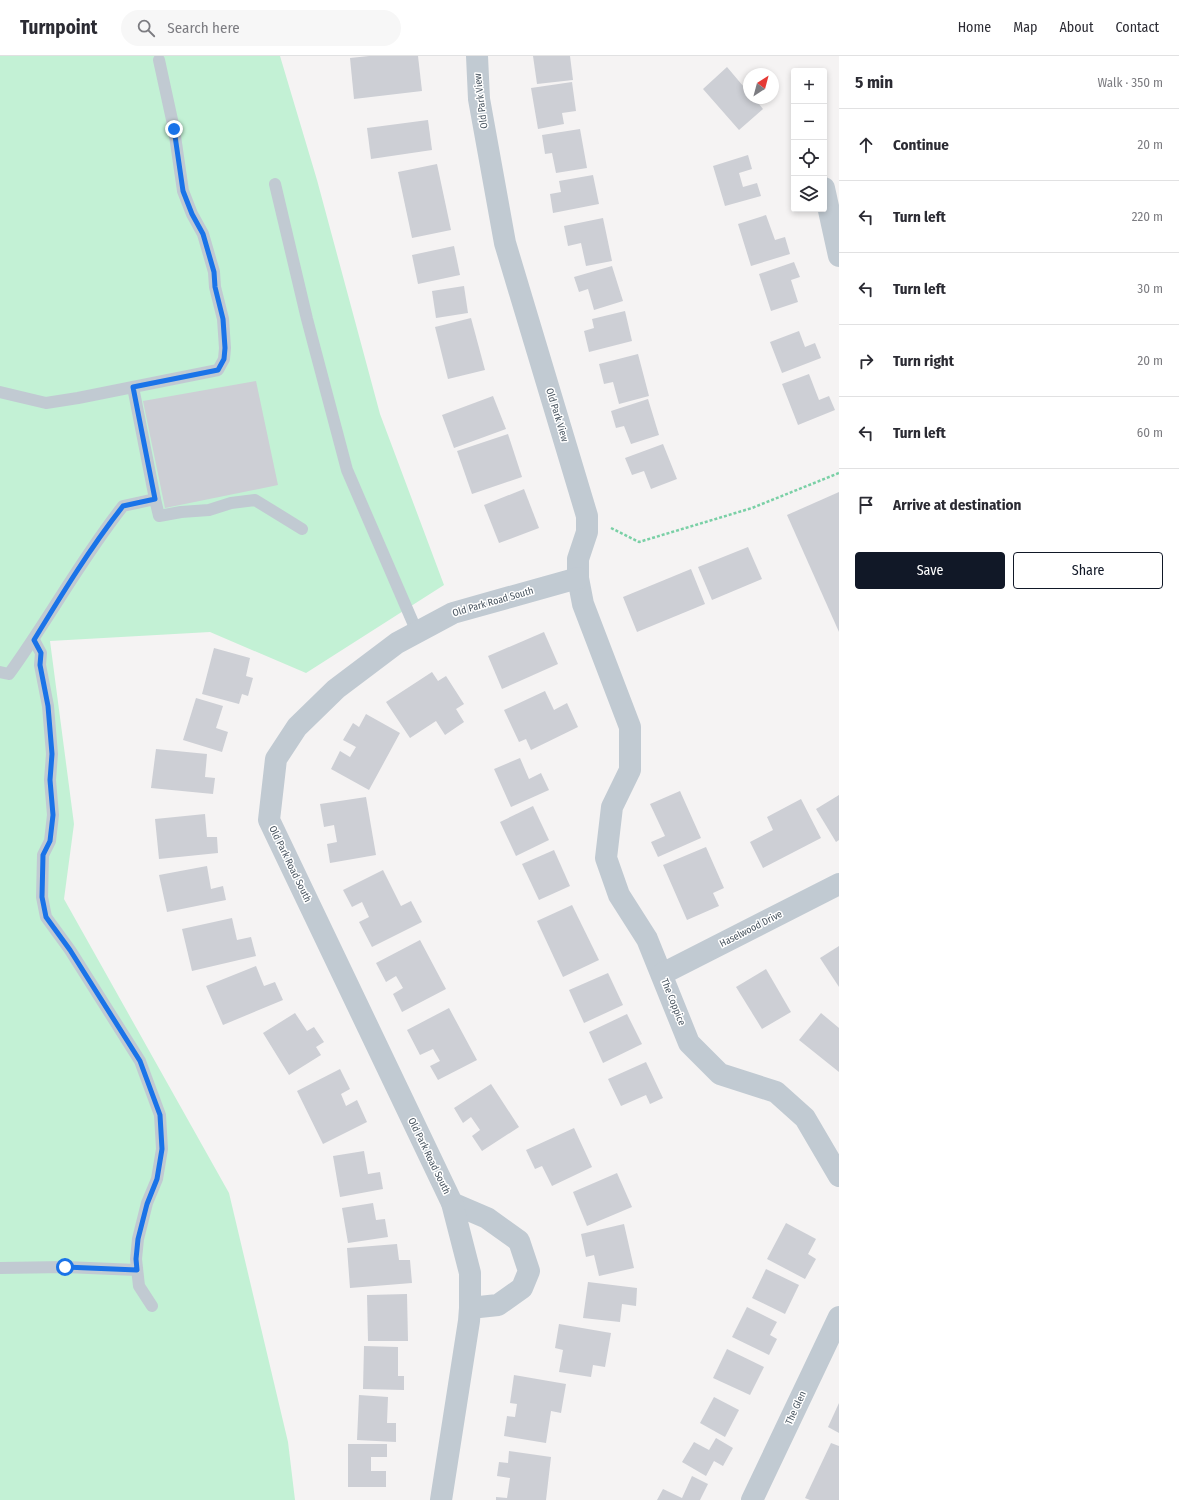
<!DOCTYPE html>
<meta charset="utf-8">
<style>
body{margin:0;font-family:"Fira Sans Condensed",sans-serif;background:#f7f7f7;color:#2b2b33}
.controls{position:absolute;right:12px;top:12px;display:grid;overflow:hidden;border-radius:4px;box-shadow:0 2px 6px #0003}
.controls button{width:36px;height:36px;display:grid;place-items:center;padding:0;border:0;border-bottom:1px solid #e1e1e2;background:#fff;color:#2b2b33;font:20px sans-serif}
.compass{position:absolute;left:743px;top:12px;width:36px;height:36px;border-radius:50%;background:#fff;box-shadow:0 2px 6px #0003;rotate:36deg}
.stop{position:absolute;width:12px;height:12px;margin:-9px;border:3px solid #1a73e8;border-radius:50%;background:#fff}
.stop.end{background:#1a73e8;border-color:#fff;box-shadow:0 1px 4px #0008}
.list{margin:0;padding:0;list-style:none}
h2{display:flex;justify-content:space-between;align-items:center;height:52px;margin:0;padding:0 16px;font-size:17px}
h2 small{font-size:13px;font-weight:400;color:#7c7c81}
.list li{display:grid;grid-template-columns:26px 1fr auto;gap:12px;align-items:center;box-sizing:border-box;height:72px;padding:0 16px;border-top:1px solid #e1e1e2}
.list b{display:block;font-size:15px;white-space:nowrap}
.list em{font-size:13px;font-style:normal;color:#7c7c81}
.actions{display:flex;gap:8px;padding:12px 16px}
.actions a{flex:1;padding:9px 0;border:1px solid #111827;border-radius:4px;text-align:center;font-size:14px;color:#111827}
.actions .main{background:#111827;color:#fff}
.icon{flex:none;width:22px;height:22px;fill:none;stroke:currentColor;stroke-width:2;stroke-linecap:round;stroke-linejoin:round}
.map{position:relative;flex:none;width:839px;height:1444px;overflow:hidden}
header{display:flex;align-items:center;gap:24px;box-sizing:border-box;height:56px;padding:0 20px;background:#fff;border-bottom:1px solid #e1e1e2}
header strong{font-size:19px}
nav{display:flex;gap:22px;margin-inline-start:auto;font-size:14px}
.search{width:280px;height:36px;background:#f7f7f7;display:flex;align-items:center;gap:10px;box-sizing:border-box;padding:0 14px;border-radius:22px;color:#7c7c81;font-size:15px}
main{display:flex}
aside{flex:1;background:#fff}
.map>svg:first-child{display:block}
.green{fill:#c3f1d5}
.building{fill:#cdcfd5}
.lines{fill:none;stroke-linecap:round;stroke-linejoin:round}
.path{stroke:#7ad0a6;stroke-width:2.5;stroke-dasharray:3 2;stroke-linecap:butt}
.service{stroke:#c1cad2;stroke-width:12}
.minor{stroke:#c1cad2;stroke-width:22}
.route{stroke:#1a73e8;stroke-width:5}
.labels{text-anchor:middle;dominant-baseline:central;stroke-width:3;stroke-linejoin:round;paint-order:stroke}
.street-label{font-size:10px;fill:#4a5661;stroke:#fff}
</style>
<header>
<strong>Turnpoint</strong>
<div class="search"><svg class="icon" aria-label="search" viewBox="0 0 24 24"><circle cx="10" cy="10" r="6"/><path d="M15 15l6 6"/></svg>Search here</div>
<nav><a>Home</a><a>Map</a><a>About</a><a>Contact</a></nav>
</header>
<main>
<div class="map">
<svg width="839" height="1444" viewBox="0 0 839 1444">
<rect width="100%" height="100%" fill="#f5f3f3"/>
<path class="green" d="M0 0H280L317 124 380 358 444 529 306 617 210 576 50 585 74 768 64 843 229 1137 288 1386 295 1444H0Z"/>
<g class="building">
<path d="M369 0H418L422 35 354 43 350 2Z"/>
<path d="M533 0H570L573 24 537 28Z"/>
<path d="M727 11 749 37V42H754L763 53 739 74 703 33Z"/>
<path d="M572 26 576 55 562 57 564 68 538 73 531 32Z"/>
<path d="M428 64 432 94 371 103 367 72Z"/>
<path d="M580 73 587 112 556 117 552 97 545 98 542 79Z"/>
<path d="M748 99 752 113 739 117 743 131 757 127 761 140 725 150 713 110Z"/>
<path d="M437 108 451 174 412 182 398 116Z"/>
<path d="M593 119 599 148 553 157 550 138 561 136 559 125Z"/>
<path d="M766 159 775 184 785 181 790 198 751 210 738 168Z"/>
<path d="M603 162 612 205 586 210 581 187 568 190 564 170Z"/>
<path d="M454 190 460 219 418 228 412 199Z"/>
<path d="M794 206 800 221 791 224 798 246 771 255 759 218Z"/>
<path d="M612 210 623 245 594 254 588 233 579 236 574 221Z"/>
<path d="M464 230 468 257 436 262 432 235Z"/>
<path d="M625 255 632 285 589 296 584 275 594 272 592 263Z"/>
<path d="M471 262 485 314 448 323 435 271Z"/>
<path d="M799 275 805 291 815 287 821 302 782 317 770 286Z"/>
<path d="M638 298 649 340 619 348 613 326 604 328 599 308Z"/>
<path d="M809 318 819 344 829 340 835 354 798 369 782 328Z"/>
<path d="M256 325 278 429 165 452 143 345Z"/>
<path d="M493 340 506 373 454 392 442 359Z"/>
<path d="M648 343 659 379 631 388 624 370 616 372 611 355Z"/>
<path d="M508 378 522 421 472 438 457 395Z"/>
<path d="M663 388 677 423 651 433 644 415 632 419 625 402Z"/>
<path d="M524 433 539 472 499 487 484 449Z"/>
<path d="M839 436V576L787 459Z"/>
<path d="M748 491 762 523 712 544 698 511Z"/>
<path d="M691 513 705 548 637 576 623 541Z"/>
<path d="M544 576 558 608 502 633 488 600Z"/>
<path d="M214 592 250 602 246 620 253 622 248 640 242 638 239 648 202 638Z"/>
<path d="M432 616 438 625 446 620 464 648 456 653 464 666 445 679 436 665 410 682 386 646Z"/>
<path d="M545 635 554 654 567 647 578 671 531 694 526 683 519 686 504 654Z"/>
<path d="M196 642 223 650 216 672 228 676 222 696 183 684Z"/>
<path d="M366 658 400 677 369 734 331 713 340 695 350 701 356 691 343 684 353 667 359 671Z"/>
<path d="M156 693 207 698 205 721 215 722 213 738 151 732Z"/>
<path d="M520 702 529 723 541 717 549 734 511 751 494 713Z"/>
<path d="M680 735 701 782 658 801 651 786 665 780 650 748Z"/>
<path d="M839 739V784L836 786 816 753Z"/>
<path d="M366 741 376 799 330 807 327 788 337 786 334 769 324 771 320 748Z"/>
<path d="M801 743 821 782 763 812 750 786 773 774 767 761Z"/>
<path d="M533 750 549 784 516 800 500 766Z"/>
<path d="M205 758 207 781H217L218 797 159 803 155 763Z"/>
<path d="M706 791 724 832 713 837 719 850 687 864 663 809Z"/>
<path d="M554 794 570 830 539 844 522 808Z"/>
<path d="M207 810 211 833 223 830 226 844 167 856 159 819Z"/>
<path d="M383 814 401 850 411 845 422 866 372 891 359 866 369 861 362 846 352 851 343 834Z"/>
<path d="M572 849 599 904 563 921 537 865Z"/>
<path d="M232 862 237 884 251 881 256 900 192 915 182 873Z"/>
<path d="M420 884 446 933 402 956 393 938 403 932 396 920 386 926 376 907Z"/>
<path d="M839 890V931L820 902Z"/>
<path d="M256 910 264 930 275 926 283 944 223 969 206 930Z"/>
<path d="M766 913 791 956 762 973 736 931Z"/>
<path d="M608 917 623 949 584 967 569 934Z"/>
<path d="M449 952 477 1004 438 1024 430 1010 440 1005 433 993 420 999 407 974Z"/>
<path d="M295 957 307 975 314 971 324 986 316 991 321 999 289 1019 263 977Z"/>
<path d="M821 957 839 972V1016L799 984Z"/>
<path d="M627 958 642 988 603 1007 589 976Z"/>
<path d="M646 1006 663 1042 650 1048 646 1039 621 1050 608 1023Z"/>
<path d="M340 1013 350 1033 341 1038 346 1050 357 1044 367 1066 323 1088 297 1035Z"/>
<path d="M491 1028 519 1071 482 1095 472 1080 480 1074 471 1061 463 1067 454 1052Z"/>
<path d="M574 1072 592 1111 552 1130 542 1110 535 1113 526 1094Z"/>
<path d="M364 1095 368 1118 380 1116 383 1133 340 1141 333 1100Z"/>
<path d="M617 1117 632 1151 587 1170 573 1136Z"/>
<path d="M373 1147 376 1164 385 1163 388 1181 348 1187 342 1152Z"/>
<path d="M786 1167 816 1183 808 1198 816 1203 805 1223 767 1203Z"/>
<path d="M624 1168 634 1212 599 1220 594 1199 586 1201 581 1178Z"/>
<path d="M397 1188 399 1204H410L412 1227 350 1232 347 1192Z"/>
<path d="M766 1213 799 1229 785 1258 752 1242Z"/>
<path d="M588 1226 637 1232 636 1250 622 1248 620 1266 583 1262Z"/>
<path d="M407 1238 408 1285H368L367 1239Z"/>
<path d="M747 1251 777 1266 770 1279 777 1283 769 1299 732 1281Z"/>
<path d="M559 1268 611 1277 605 1311 593 1309 591 1321 559 1316 563 1294 555 1292Z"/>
<path d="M364 1290 398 1291V1320H404V1334L363 1333Z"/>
<path d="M727 1293 764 1311 750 1339 713 1322Z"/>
<path d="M514 1319 566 1328 561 1357 551 1355 546 1387 504 1380 507 1360 515 1361 517 1348 510 1347Z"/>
<path d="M359 1339 388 1341 387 1367H396V1386L357 1384Z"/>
<path d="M714 1341 739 1354 725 1381 700 1367Z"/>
<path d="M839 1347V1377L828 1371Z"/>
<path d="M716 1382 733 1392 723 1410 714 1405 706 1420 682 1406 694 1386 709 1394Z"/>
<path d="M831 1387 839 1390V1444H810L805 1442Z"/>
<path d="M348 1388H387V1401H371V1415H386V1431H348Z"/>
<path d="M509 1395 551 1401 546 1444H496V1441L507 1442 510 1422 497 1420 499 1406 508 1407Z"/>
<path d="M692 1420 708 1428 700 1444H657L663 1433 682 1442Z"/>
</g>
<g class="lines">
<path class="path" d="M611 472 639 486 752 452 839 417"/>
<g class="service">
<path d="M275 128 307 263 347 414 417 576"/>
<path d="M133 331 155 443"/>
<path d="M0 336 46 347 78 342 218 314 224 303 225 292 223 263 215 231 214 216 203 178 192 158 183 135 174 73 159 4"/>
<path d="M34 584 41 597 40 609 48 650 52 698 50 724 53 759 50 785 43 799 42 841 46 861 70 894 140 1005 160 1059 162 1093 157 1123 147 1147 138 1183 136 1203 139 1230 152 1250"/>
<path d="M0 616 9 618C49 563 81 503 123 450L155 443 159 460 181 456 209 454 231 447 255 444 302 473"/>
<path d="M0 1212 65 1211 137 1214"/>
</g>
<g class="minor">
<path d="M477 0 479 43 505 187 587 460V476L578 503V522L583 548 630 671V714L612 751 606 802 619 839 647 883 689 987 720 1018 776 1036 805 1062 839 1120"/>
<path d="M824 132 839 200"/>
<path d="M662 918 839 828"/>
<path d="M452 1147 487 1162 519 1185 529 1215 522 1232 498 1249 470 1252"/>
<path d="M441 1444 469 1265 470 1252V1217L452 1147 269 764 276 703 297 671 336 633 397 587 453 557 578 522"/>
<path d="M752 1444 839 1261"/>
</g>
</g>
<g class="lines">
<path class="route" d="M65 1211 137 1214 136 1203 138 1183 147 1148 157 1123 162 1093 160 1059 140 1005 70 894 46 861 42 841 43 799 50 785 53 759 50 724 52 698 48 650 40 609 41 597 34 584C62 538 90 492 123 450L155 443 133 331 218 314 224 303 225 292 223 263 215 231 214 216 203 178 192 158 183 135 174 73"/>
</g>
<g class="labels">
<g class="street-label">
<text transform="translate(481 45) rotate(-97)">Old Park View</text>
<text transform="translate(557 359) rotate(73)">Old Park View</text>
<text transform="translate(493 546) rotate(-16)">Old Park Road South</text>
<text transform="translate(290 808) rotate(64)">Old Park Road South</text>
<text transform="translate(751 873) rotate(-27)">Haselwood Drive</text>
<text transform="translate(673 946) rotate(68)">The Coppice</text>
<text transform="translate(429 1100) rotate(64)">Old Park Road South</text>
<text transform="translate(796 1352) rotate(-65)">The Glen</text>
</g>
</g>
</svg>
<div class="controls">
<button>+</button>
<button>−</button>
<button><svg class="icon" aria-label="locate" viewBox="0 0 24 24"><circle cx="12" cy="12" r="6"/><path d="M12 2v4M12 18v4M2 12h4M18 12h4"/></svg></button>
<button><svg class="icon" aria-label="layers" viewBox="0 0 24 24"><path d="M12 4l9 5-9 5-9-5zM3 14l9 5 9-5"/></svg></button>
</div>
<svg class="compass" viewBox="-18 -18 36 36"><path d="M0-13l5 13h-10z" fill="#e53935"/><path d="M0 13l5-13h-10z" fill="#7c7c81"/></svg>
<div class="stop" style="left:65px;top:1211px"></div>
<div class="stop end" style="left:174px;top:73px"></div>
</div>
<aside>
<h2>5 min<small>Walk · 350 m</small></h2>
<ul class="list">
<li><svg class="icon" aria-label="ahead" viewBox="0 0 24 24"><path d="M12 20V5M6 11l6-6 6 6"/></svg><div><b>Continue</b></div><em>20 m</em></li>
<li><svg class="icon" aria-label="left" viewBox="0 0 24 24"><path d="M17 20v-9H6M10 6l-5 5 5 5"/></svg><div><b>Turn left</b></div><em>220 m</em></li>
<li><svg class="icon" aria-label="left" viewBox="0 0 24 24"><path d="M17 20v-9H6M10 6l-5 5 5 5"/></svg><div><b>Turn left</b></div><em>30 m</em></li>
<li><svg class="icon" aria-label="right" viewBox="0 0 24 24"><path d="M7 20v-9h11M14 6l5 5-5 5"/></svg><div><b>Turn right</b></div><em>20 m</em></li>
<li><svg class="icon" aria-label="left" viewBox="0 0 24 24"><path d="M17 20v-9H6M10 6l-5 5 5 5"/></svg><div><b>Turn left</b></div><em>60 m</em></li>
<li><svg class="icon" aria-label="arrive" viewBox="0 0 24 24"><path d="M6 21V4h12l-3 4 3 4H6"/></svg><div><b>Arrive at destination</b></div></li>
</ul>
<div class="actions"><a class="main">Save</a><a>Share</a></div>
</aside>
</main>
